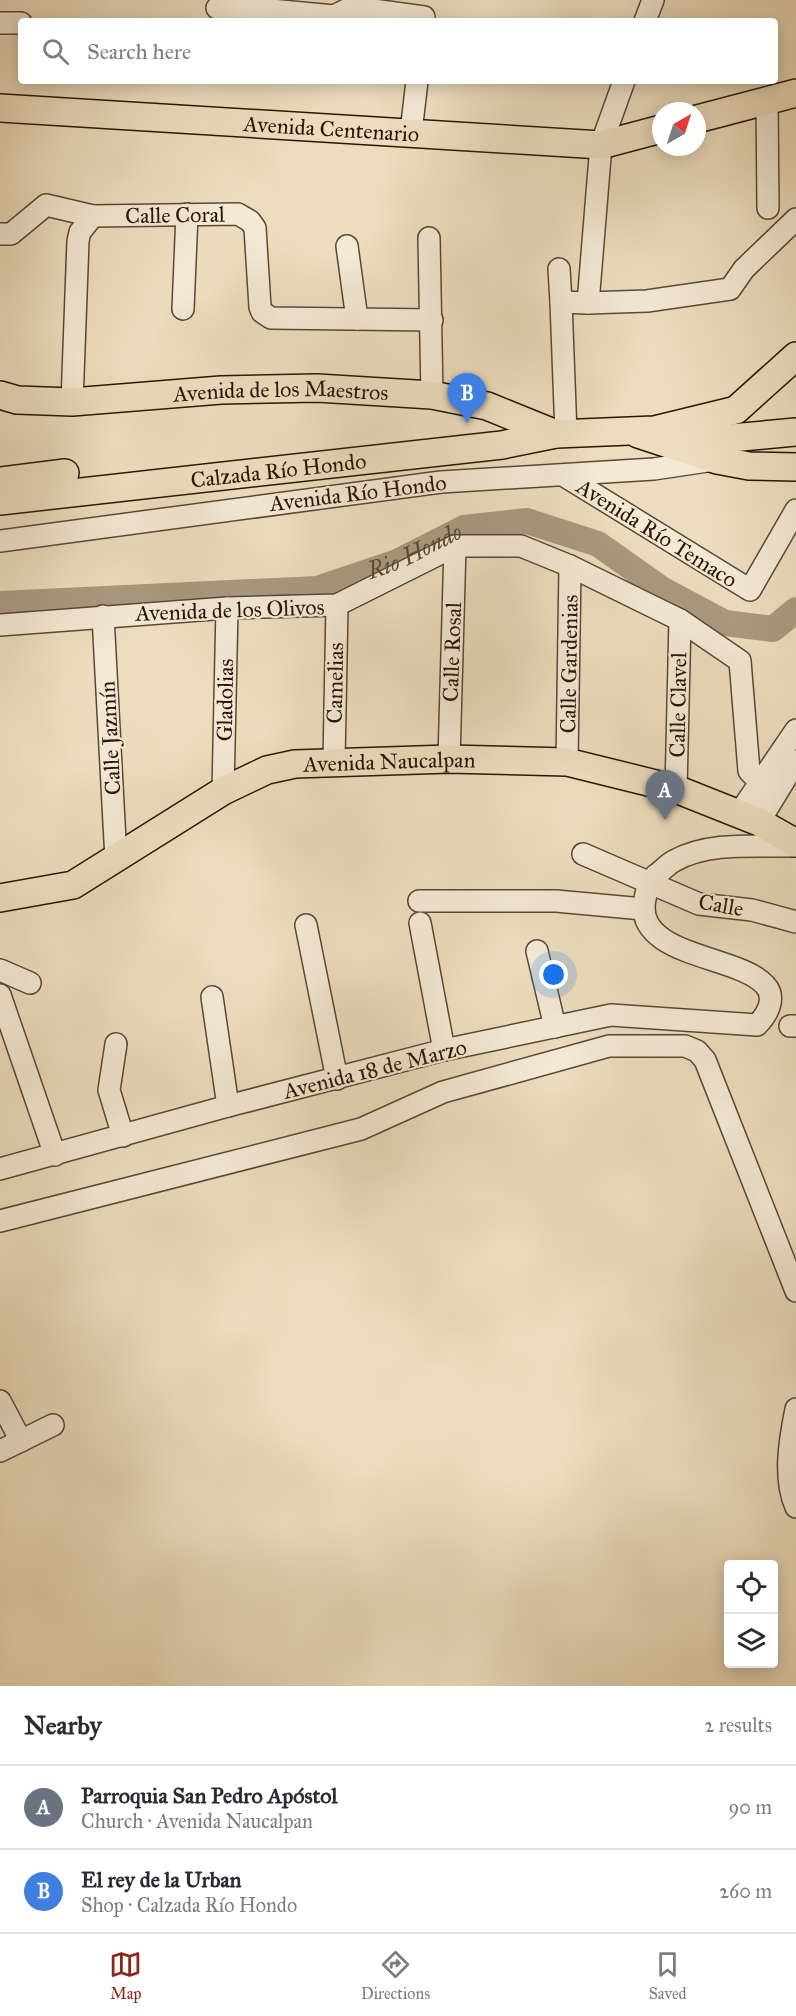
<!DOCTYPE html>
<meta charset="utf-8">
<style>
body{margin:0;font-family:"IM FELL Great Primer",serif;background:#f7f7f7;color:#2b2b33}
.controls{position:absolute;right:18px;bottom:18px;display:grid;overflow:hidden;border-radius:6px;box-shadow:0 3px 15px #0003}
.controls button{width:54px;height:54px;display:grid;place-items:center;padding:0;border:0;border-bottom:2px solid #e1e1e2;background:#fff;color:#2b2b33;font:30px sans-serif}
.compass{position:absolute;left:652px;top:102px;width:54px;height:54px;border-radius:50%;background:#fff;box-shadow:0 3px 15px #0003;rotate:39deg}
.you{position:absolute;left:554px;top:975px;width:21px;height:21px;margin:-15px;border:4px solid #fff;border-radius:50%;background:#1a73e8;box-shadow:0 0 0 9px #1a73e833}
.badge{display:grid;place-items:center;width:39px;height:39px;border-radius:50%;background:#8f2418;color:#fff;font-size:20px;font-weight:700}
.pin{position:absolute;translate:-50% -50px;filter:drop-shadow(0 2px 3px #0008)}
.pin::after{content:'';position:absolute;top:32px;width:21px;height:18px;background:inherit;clip-path:polygon(0 0,100% 0,50% 100%)}
.list{margin:0;padding:0;list-style:none}
h2{display:flex;justify-content:space-between;align-items:center;height:78px;margin:0;padding:0 24px;font-size:26px}
h2 small{font-size:20px;font-weight:400;color:#7c7c81}
.list li{display:grid;grid-template-columns:39px 1fr auto;gap:18px;align-items:center;box-sizing:border-box;height:84px;padding:0 24px;border-top:2px solid #e1e1e2}
.list b{display:block;font-size:22px;white-space:nowrap}
.list p{margin:0;font-size:20px;white-space:nowrap;color:#7c7c81}
.list em{font-size:20px;font-style:normal;color:#7c7c81}
.icon{flex:none;width:33px;height:33px;fill:none;stroke:currentColor;stroke-width:2;stroke-linecap:round;stroke-linejoin:round}
.map{position:relative;flex:none;width:796px;height:1686px;overflow:hidden}
.search{position:absolute;background:#fff;box-shadow:0 3px 15px #0003;left:18px;right:18px;top:18px;height:66px;display:flex;align-items:center;gap:15px;box-sizing:border-box;padding:0 21px;border-radius:6px;color:#7c7c81;font-size:22px}
.sheet{height:246px;background:#fff}
nav{display:flex;justify-content:space-around;align-items:center;box-sizing:border-box;height:84px;border-top:2px solid #e1e1e2;background:#fff;font-size:16px;color:#7c7c81}
nav a{display:grid;justify-items:center;gap:3px}
nav .on{color:#8f2418}
.map>svg:first-child{display:block}
.lines{fill:none;stroke-linecap:round;stroke-linejoin:round}
.river{stroke:#a99980;stroke-width:26}
.minor-casing{stroke:#594836;stroke-width:24}
.major-casing{stroke:#281609;stroke-width:30}
.minor{stroke:#f3e9d5;stroke-width:21}
.major{stroke:#ecddbe;stroke-width:27}
.labels{text-anchor:middle;dominant-baseline:central;stroke-width:4.5;stroke-linejoin:round;paint-order:stroke}
.street-label{font-size:22px;fill:#281609;stroke:#f3e9d5}
.water-label{font-size:24px;font-style:italic;fill:#5c4a39;stroke:#f3e9d5}
</style>
<div class="map">
<svg width="796" height="1686" viewBox="0 0 796 1686">
<rect width="100%" height="100%" fill="#ecddbe"/>
<filter id="stains"><feTurbulence type="fractalNoise" baseFrequency=".00333" numOctaves="4"/><feColorMatrix values="0 0 0 0 .2 0 0 0 0 .09 0 0 0 0 .02 0 0 0 .5 -.17"/></filter>
<radialGradient id="worn" r=".72"><stop offset=".6" stop-color="#630" stop-opacity="0"/><stop offset="1" stop-color="#630" stop-opacity=".3"/></radialGradient>
<g class="lines">
<path class="river" id="s1" d="M0 604 317 589 397 562 464 528 527 521 598 544 663 590 725 623 773 629 796 610"/>
<g class="minor-casing">
<g id="minor">
<path d="M217 8H250L334 16 352 7 424 17"/>
<path d="M645 21 653 0"/>
<path d="M0 23H21"/>
<path d="M767 100 768 208"/>
<path d="M411 132 417 81"/>
<path d="M0 234H11L46 205 93 216 238 214 250 221 255 228 260 307 262 312 271 318 432 320"/>
<path d="M429 238 432 395"/>
<path d="M347 246 357 319"/>
<path d="M559 269 561 302"/>
<path d="M588 303 647 301 730 289 744 269 796 219"/>
<path d="M183 309 187 214"/>
<path d="M72 402 78 241 80 232 93 216"/>
<path d="M566 434 561 302 588 303 601 145 624 81"/>
<path d="M563 475 750 590 796 510"/>
<path d="M0 541 441 482 654 469 714 460"/>
<path d="M103 616 116 860"/>
<path d="M0 625 227 608 337 605 455 546H521L570 566 680 620 740 661 749 771 761 783 776 791"/>
<path d="M449 759 455 546"/>
<path d="M334 761 337 605"/>
<path d="M567 762 570 566"/>
<path d="M676 789 680 620"/>
<path d="M223 791 227 608"/>
<path d="M738 815 796 730"/>
<path d="M759 822 796 761"/>
<path d="M583 854 699 904 752 910 796 922"/>
<path d="M419 901H556L643 909"/>
<path d="M420 923 444 1050"/>
<path d="M306 925 337 1079"/>
<path d="M537 951 555 1027"/>
<path d="M0 970 30 983"/>
<path d="M0 995 55 1155"/>
<path d="M212 997 228 1106"/>
<path d="M790 1026H796"/>
<path d="M116 1044 109 1090 123 1136"/>
<path d="M0 1169 228 1106 444 1050 611 1015 757 1025C767 1015 777 998 765 985 739 955 633 957 645 899 647 888 648 883 656 875 662 871 668 864 674 861 709 841 758 847 796 846"/>
<path d="M0 1221 361 1129 443 1092 609 1046H685L697 1051 705 1060 796 1291"/>
<path d="M0 1401 21 1441"/>
<path d="M796 1409C790 1439 783 1478 796 1507"/>
<path d="M0 1451 53 1425"/>
</g>
</g>
<g class="major-casing">
<g id="major">
<path id="s2" d="M0 108 601 145 661 129"/>
<path d="M697 119 796 93"/>
<path id="s3" d="M0 395 17 400 72 402 221 390 317 388 432 395 487 406 556 434"/>
<path d="M673 432 731 438 796 432"/>
<path d="M638 434 717 460 749 466 796 467"/>
<path d="M0 481 65 473"/>
<path id="s4" d="M0 501 502 445 556 434 654 430 736 410 796 356"/>
<path id="s5" d="M0 898 73 885 223 791 267 770 295 764 449 759 567 762 676 789 759 822 796 843"/>
</g>
</g>
<use href="#minor" class="minor"/>
<use href="#major" class="major"/>
</g>
<g class="labels">
<g class="street-label">
<text stroke="none"><textPath href="#s2" startOffset="332">Avenida Centenario</textPath></text>
<text transform="translate(175 215) rotate(-1)">Calle Coral</text>
<text stroke="none"><textPath href="#s3" startOffset="282">Avenida de los Maestros</textPath></text>
<text stroke="none"><textPath href="#s4" startOffset="280">Calzada Río Hondo</textPath></text>
<text transform="translate(358 493) rotate(-7)">Avenida Río Hondo</text>
<text transform="translate(657 533) rotate(32)">Avenida Río Temaco</text>
<text transform="translate(230 610) rotate(-2)">Avenida de los Olivos</text>
<text transform="translate(452 652) rotate(-88)">Calle Rosal</text>
<text transform="translate(569 664) rotate(-89)">Calle Gardenias</text>
<text transform="translate(335 683) rotate(-89)">Camelias</text>
<text transform="translate(225 700) rotate(-89)">Gladolias</text>
<text transform="translate(678 705) rotate(-89)">Calle Clavel</text>
<text transform="translate(110 738) rotate(-93)">Calle Jazmín</text>
<text stroke="none"><textPath href="#s5" startOffset="423">Avenida Naucalpan</textPath></text>
<text transform="translate(721 905) rotate(10)">Calle</text>
<text transform="translate(375 1069) rotate(-14)">Avenida 18 de Marzo</text>
</g>
<g class="water-label">
<text stroke="none"><textPath href="#s1" startOffset="422">Rio Hondo</textPath></text>
</g>
</g>
<rect width="100%" height="100%" filter="url(#stains)"/>
<rect width="100%" height="100%" fill="url(#worn)"/>
</svg>
<div class="controls">
<button><svg class="icon" aria-label="locate" viewBox="0 0 24 24"><circle cx="12" cy="12" r="6"/><path d="M12 2v4M12 18v4M2 12h4M18 12h4"/></svg></button>
<button><svg class="icon" aria-label="layers" viewBox="0 0 24 24"><path d="M12 4l9 5-9 5-9-5zM3 14l9 5 9-5"/></svg></button>
</div>
<svg class="compass" viewBox="-18 -18 36 36"><path d="M0-13l5 13h-10z" fill="#e53935"/><path d="M0 13l5-13h-10z" fill="#7c7c81"/></svg>
<div class="you"></div>
<div class="pin badge" style="left:665px;top:820px;background:#6b7280">A</div>
<div class="pin badge" style="left:467px;top:423px;background:#3f7fe0">B</div>
<div class="search"><svg class="icon" aria-label="search" viewBox="0 0 24 24"><circle cx="10" cy="10" r="6"/><path d="M15 15l6 6"/></svg>Search here</div>
</div>
<section class="sheet">
<h2>Nearby<small>2 results</small></h2>
<ul class="list">
<li><span class="badge" style="background:#6b7280">A</span><div><b>Parroquia San Pedro Apóstol</b><p>Church · Avenida Naucalpan</p></div><em>90 m</em></li>
<li><span class="badge" style="background:#3f7fe0">B</span><div><b>El rey de la Urban</b><p>Shop · Calzada Río Hondo</p></div><em>260 m</em></li>
</ul>
</section>
<nav>
<a class="on"><svg class="icon" aria-label="map" viewBox="0 0 24 24"><path d="M3 6l6-2 6 2 6-2v14l-6 2-6-2-6 2zM9 4v14M15 6v14"/></svg>Map</a>
<a><svg class="icon" aria-label="directions" viewBox="0 0 24 24"><path d="M12 3l9 9-9 9-9-9zM9 14v-3h6M13 9l2 2-2 2"/></svg>Directions</a>
<a><svg class="icon" aria-label="saved" viewBox="0 0 24 24"><path d="M7 4h10v16l-5-4-5 4z"/></svg>Saved</a>
</nav>
